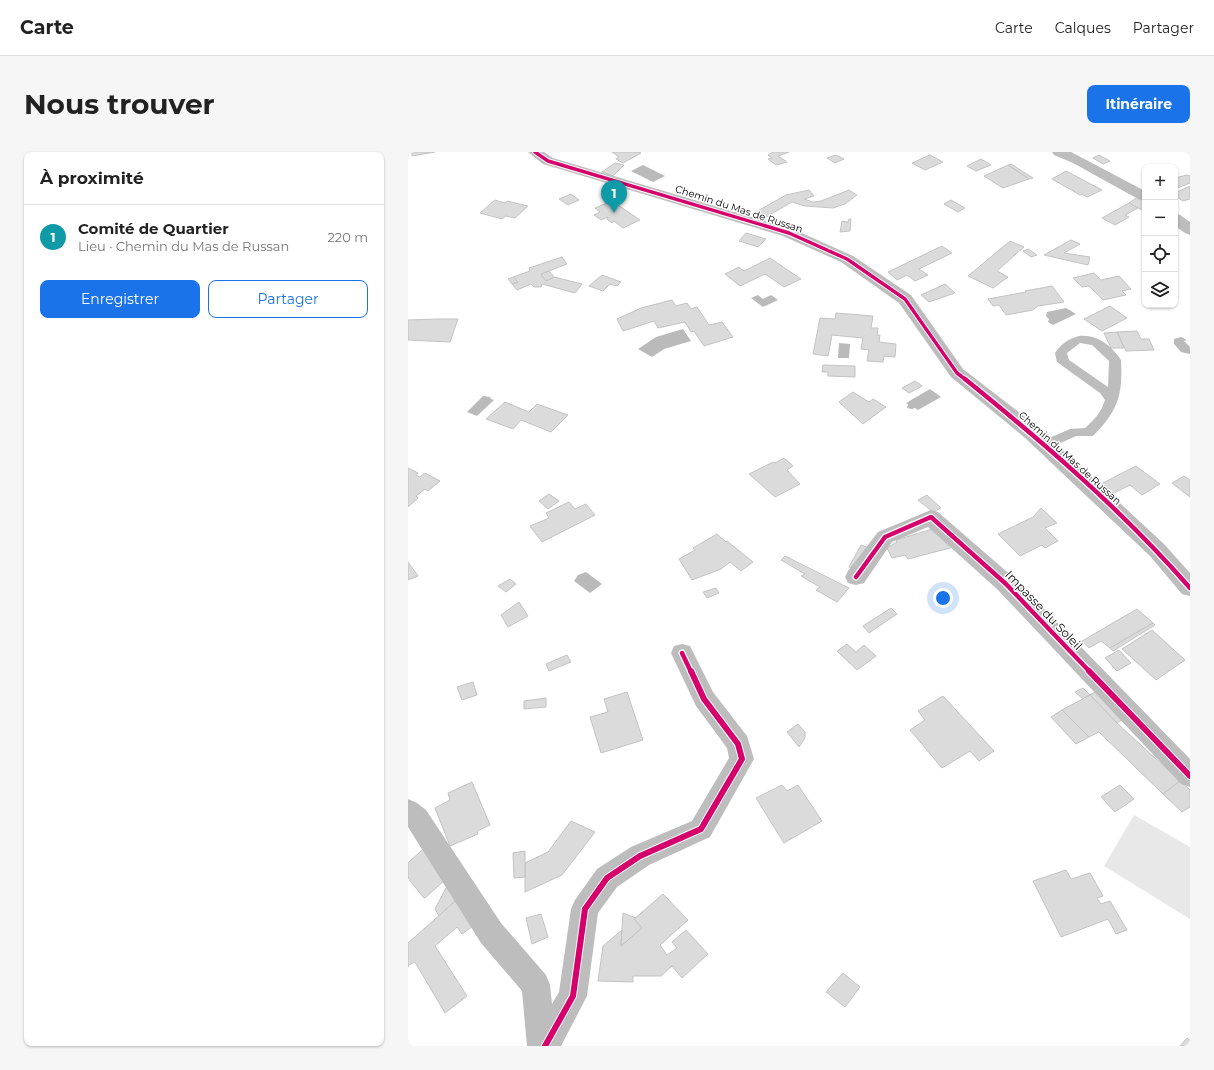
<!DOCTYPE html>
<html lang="fr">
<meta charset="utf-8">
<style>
body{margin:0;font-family:Montserrat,sans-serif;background:#f6f6f6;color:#222}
.controls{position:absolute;right:12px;top:12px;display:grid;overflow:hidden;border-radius:8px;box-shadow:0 1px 3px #0004}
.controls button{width:36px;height:36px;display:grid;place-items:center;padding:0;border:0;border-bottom:1px solid #e0e0e0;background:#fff;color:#222;font:20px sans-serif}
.you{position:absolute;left:535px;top:446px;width:14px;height:14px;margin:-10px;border:3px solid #fff;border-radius:50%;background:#1a73e8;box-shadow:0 0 0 6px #1a73e833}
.badge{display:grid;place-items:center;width:26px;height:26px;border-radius:50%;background:#1a73e8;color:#fff;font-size:13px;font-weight:700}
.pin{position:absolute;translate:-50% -33px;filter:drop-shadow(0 1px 2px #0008)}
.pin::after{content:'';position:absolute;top:21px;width:14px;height:12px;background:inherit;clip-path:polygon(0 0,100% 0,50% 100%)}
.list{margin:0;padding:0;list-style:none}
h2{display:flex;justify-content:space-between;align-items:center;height:52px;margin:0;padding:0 16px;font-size:17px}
h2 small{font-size:13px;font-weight:400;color:#767676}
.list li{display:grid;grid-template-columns:26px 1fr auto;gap:12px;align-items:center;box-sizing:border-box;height:64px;padding:0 16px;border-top:1px solid #e0e0e0}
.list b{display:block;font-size:15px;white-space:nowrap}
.list p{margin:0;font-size:13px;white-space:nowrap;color:#767676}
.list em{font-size:13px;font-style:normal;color:#767676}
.actions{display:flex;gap:8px;padding:12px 16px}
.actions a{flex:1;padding:9px 0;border:1px solid #1a73e8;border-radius:8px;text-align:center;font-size:14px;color:#1a73e8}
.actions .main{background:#1a73e8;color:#fff}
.icon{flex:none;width:22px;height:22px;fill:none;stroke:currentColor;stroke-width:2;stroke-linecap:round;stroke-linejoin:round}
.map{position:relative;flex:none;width:782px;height:894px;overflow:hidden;border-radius:8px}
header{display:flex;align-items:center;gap:24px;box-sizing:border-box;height:56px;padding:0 20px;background:#fff;border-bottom:1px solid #e0e0e0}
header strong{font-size:19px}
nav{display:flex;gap:22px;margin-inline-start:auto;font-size:14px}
.intro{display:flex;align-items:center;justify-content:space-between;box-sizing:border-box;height:96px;padding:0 24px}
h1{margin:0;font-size:28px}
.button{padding:10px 18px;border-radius:8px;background:#1a73e8;color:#fff;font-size:14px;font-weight:700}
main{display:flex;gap:24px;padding:0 24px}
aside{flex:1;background:#fff;border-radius:8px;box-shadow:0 1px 3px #0004}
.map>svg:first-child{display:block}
.green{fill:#e8e8e8}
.water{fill:#bababa}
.building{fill:#dbdbdb;stroke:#c3c3c3}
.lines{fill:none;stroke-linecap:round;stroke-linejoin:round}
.lane{fill:#bdbdbd;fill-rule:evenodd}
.street{fill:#bdbdbd;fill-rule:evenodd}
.cycleway-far2-casing{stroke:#fff;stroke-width:5.5}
.cycleway-far1-casing{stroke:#fff;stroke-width:7}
.cycleway-casing{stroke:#fff;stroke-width:8}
.cycleway-far2{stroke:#d6006c;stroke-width:3.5}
.cycleway-far1{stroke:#d6006c;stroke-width:4.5}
.cycleway{stroke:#d6006c;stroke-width:6}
.labels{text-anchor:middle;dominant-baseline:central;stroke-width:3;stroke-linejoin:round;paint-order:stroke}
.far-street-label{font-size:10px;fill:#000;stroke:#fff}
.street-label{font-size:12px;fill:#000;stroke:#fff}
</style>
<header>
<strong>Carte</strong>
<nav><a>Carte</a><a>Calques</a><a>Partager</a></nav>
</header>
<div class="intro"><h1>Nous trouver</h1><a class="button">Itinéraire</a></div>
<main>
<aside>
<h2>À proximité<small></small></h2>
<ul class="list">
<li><span class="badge" style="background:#0f9aa8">1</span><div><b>Comité de Quartier</b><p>Lieu · Chemin du Mas de Russan</p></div><em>220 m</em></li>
</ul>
<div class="actions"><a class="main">Enregistrer</a><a>Partager</a></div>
</aside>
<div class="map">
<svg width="782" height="894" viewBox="0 0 782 894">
<rect width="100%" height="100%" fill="#fff"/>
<path class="green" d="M726 663 782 695V767L696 714Z"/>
<g class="water">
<path d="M235 13 257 24 245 30 223 19Z"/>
<path d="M350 143 355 147 363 143 370 148 355 155 343 146Z"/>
<path d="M658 156 668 162 645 173 640 170 641 167 638 164 639 160Z"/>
<path d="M275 177 283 189 256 197 244 205 230 197 248 185Z"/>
<path d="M773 185 779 188 776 189 782 195V202L773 200 766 192V187Z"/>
<path d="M431 191 442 192 441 206H430Z"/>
<path d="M522 237 533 245 510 258 507 256 504 257 499 256 500 252 498 251Z"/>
<path d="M75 244 82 245 83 247 86 248 69 264 59 260Z"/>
<path d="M178 420 194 432 182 441 166 429 170 423Z"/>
</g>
<g class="building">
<path d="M0 0H27L4 4V1H0Z"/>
<path d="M204 0H230L233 1 215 11 208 7 211 5Z"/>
<path d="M365 0H381L370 4 379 10 368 13 360 7 364 6 360 3Z"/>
<path d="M428 3 436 7 427 11 419 6Z"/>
<path d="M522 3 535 10 517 18 504 11Z"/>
<path d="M691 3 702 9 695 12 685 6Z"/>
<path d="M573 7 583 13 568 19 559 14Z"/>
<path d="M207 11 216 13 205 24 194 20Z"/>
<path d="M603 12 625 26 621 27 600 13Z"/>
<path d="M600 13 621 27 595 36 576 24Z"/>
<path d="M658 19 694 38 679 45 674 42 672 43 644 27Z"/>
<path d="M779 23 782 24V31L767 37V26Z"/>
<path d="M782 34V47L775 49 767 44V41Z"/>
<path d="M401 38 406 44 396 47 405 50 413 49 441 38 449 43 437 52 425 56 397 54 384 50 358 65 346 61 378 43Z"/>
<path d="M163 42 171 48 160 53 151 47Z"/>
<path d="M730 45 737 49 736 59 721 51Z"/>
<path d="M87 48 97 51 99 49 120 54 107 66 98 64 94 67 72 61Z"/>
<path d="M543 48 557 56 550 60 536 52Z"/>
<path d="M204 49 232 68 215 76 206 69 204 71 199 67 200 65 193 68 186 63 192 60 187 56Z"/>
<path d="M721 51 730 56 717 63 721 65 707 73 694 66Z"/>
<path d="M441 67H443L442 79 432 80 434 69 440 70Z"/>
<path d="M338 81 358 87 350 95 331 89Z"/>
<path d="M663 88 672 92 656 101 682 105 680 113 636 103Z"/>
<path d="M602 89 616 95 589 119 600 125 585 136 560 124Z"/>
<path d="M534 94 544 101 511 117 520 123 507 129 499 123 489 128 480 120Z"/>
<path d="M620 97 629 103 623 105 615 99Z"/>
<path d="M154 105 159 112 133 122 138 129 146 125 174 132 167 141 134 132 133 135H126L123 132 109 138 104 132 110 130 105 125 122 119 121 116Z"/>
<path d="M362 106 393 127 376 135 357 122 332 134 317 122 331 115 336 119Z"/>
<path d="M141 119 146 125 138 129 133 122Z"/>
<path d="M686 121 693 128 711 124 723 137 714 139 718 143 695 148 681 134 674 135 665 126Z"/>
<path d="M194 123 213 130 209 134 202 132 195 139 181 134Z"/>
<path d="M105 125 110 130 104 132 100 127Z"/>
<path d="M537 132 547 141 521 150 513 143Z"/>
<path d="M644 134 656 150 630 154 625 158 598 163 591 153 585 154 580 147 618 140 617 139Z"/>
<path d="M264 148 268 154 279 151 283 157 289 155 301 173 314 170 325 185 296 194 286 179 283 180 277 170 250 176 246 169 215 179 209 167 233 156Z"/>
<path d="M702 154 719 166 694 179 676 167Z"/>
<path d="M428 161 465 164 463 176H470L469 183H472L471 190 488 192 487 205 476 204 475 210 459 209 461 198 453 197 455 186 424 183 420 204 405 202 412 166 427 167Z"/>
<path d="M28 167H50L42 190 0 188V168Z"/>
<path d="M729 179 733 187H741L746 198 718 199 709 180Z"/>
<path d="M709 180 716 196H703L696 181Z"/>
<path d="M415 213 447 214V225L420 224V220H414Z"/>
<path d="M507 229 514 234 501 241 494 236Z"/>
<path d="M445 240 461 250 465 247 478 255 455 272 431 250Z"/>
<path d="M97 250 121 260 129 252 160 263 143 280 113 268 105 277 78 267Z"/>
<path d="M376 306 385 314 379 318 392 332 367 345 341 322 365 310 367 311Z"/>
<path d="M728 314 752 332 734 343 722 333 702 343 691 333Z"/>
<path d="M0 316 10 321 8 323 12 325 17 321 32 329 20 339 17 337 8 344 10 346 0 355Z"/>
<path d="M776 324 782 328V345L764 331Z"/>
<path d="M141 342 151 349 140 357 131 349Z"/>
<path d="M519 343 533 356 525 360 510 348Z"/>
<path d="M161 350 167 357 178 352 187 363 134 390 122 374 141 366 138 361Z"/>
<path d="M633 356 649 371 637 376 650 389 637 396 634 393 612 404 590 382 625 365Z"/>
<path d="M528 376 546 395 500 407 497 403 484 406 479 396 489 390 488 388Z"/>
<path d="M309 382 318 390 319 389 345 410 333 419 322 410 313 417 284 428 271 407 287 398 285 396Z"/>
<path d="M453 393 461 396 449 418 441 415Z"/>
<path d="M377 404 441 436 429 450 408 438 412 435 393 424 397 422 373 408Z"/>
<path d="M0 410 10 424 0 428Z"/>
<path d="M102 427 108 432 98 440 90 434Z"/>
<path d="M308 436 311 441 299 446 295 440Z"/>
<path d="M111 450 120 464 100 475 93 463Z"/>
<path d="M483 456 489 462 461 481 455 474Z"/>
<path d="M729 457 745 471 702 496 693 489 681 496 674 489Z"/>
<path d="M745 471 747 473 705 499 702 496Z"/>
<path d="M744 478 777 508 748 528 714 497Z"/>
<path d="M439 492 448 500 456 493 468 504 449 518 429 499Z"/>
<path d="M711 498 723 511 709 519 697 506Z"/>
<path d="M159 503 163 510 141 519 138 512Z"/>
<path d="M65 530 69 543 54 548 49 535Z"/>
<path d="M675 536 682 543 675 547 667 540Z"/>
<path d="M692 537 718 565 709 571 682 543Z"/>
<path d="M219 540 235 588 193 601 182 565 200 560 196 547Z"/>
<path d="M682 543 709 571 772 629 755 642 691 580 681 585 654 558Z"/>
<path d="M535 544 586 599 571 609 562 599 534 616 502 578 517 568 510 559Z"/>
<path d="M138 546V555L116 557V549Z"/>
<path d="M654 558 681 585 668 592 643 565Z"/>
<path d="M390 572 397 580V586L391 595 379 580Z"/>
<path d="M772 629 782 638V655L774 660 755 642Z"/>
<path d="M64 630 82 673 69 679 70 682 42 694 27 656 42 648 40 641Z"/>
<path d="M374 633 379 639 390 633 414 669 376 691 348 646Z"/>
<path d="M712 633 726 647 707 660 693 645Z"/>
<path d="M163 669 187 680 154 723 117 740V711L140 700Z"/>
<path d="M16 696 39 726 17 746 15 745 0 726V711Z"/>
<path d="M117 699V725L106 726 105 701Z"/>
<path d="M658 718 663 727 682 721 695 744 689 746 693 752 702 749 719 778 708 782 700 767 653 785 625 729Z"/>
<path d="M43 732 53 744 31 764 27 757 38 736Z"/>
<path d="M255 742 280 768 252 793 259 803 269 796 264 790 278 778 300 802 274 826 264 814 253 824H225V830L190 829 195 794 214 778 213 794 234 776 226 767Z"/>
<path d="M53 744 72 769 54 782 49 775 27 794 59 844 37 861 7 810 1 813 0 815V791Z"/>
<path d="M215 761 228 766 226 767 234 776 213 794Z"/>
<path d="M133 762 140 785 124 792 118 766Z"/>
<path d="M435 821 452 835 437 855 418 840Z"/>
<path d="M779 886 782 888V894H772Z"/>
</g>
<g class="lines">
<path class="lane" d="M671 184C689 182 704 194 713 208 715 243 710 259 685 284H668L642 296 637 297 632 296 630 293 632 290 662 277 677 276C686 268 693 261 697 248L692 241 649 210 647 201C653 192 660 187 671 184ZM672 191 684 193 701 209 700 235 661 208 659 201Z"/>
<g class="street">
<path d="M120 0H136L145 6 387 78 445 104 503 143 555 217 630 275 756 392 782 421V444L774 442 742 404 616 285 543 225 491 151 433 110 375 84 135 12Z"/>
<path d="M644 0H663L737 39V49L732 48 665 11 646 3Z"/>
<path d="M767 61 772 63 782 70V83L777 81 767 74Z"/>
<path d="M523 358 530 360 606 426 782 607V635L773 632 590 438 520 375 484 390 456 431 448 433 440 431 437 425 440 419 470 380Z"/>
<path d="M274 492 282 494 305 540 339 584 346 607 302 685 241 713 209 735 190 761 179 844 153 894H119L114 839 73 791 0 675V647L9 651 18 658 93 771 138 823 142 833 144 852 151 840 163 757 167 748 189 717 223 695 284 669 321 606 319 596 288 554 263 501 266 494Z"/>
</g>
<g class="cycleway-far2-casing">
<path id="cycleway-far2" d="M127 0 140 9 381 81 439 107 497 147 549 221 558 228"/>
</g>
<g class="cycleway-far1-casing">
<g id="cycleway-far1">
<path d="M557 227C636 291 715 359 782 436"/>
<path d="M448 425 477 385 523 365 598 432 682 520"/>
<path d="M274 501 283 520"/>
</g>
</g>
<g class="cycleway-casing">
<g id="cycleway">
<path d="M681 519 782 624"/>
<path d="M137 894 165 844 177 757 199 726 232 704 293 677 334 607 330 592 296 547 283 519"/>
</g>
</g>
<use href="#cycleway-far2" class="cycleway-far2"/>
<use href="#cycleway-far1" class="cycleway-far1"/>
<use href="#cycleway" class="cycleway"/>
</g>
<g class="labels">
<g class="far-street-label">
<text transform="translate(331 57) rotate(18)">Chemin du Mas de Russan</text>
<text transform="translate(662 306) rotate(42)">Chemin du Mas de Russan</text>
</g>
<g class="street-label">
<text transform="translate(636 458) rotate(46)">Impasse du Soleil</text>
</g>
</g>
</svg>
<div class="controls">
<button>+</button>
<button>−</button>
<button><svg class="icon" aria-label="locate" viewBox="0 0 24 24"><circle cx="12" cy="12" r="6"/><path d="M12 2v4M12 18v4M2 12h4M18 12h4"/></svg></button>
<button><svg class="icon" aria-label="layers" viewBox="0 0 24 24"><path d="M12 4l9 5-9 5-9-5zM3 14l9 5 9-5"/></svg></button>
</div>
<div class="you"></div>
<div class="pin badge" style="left:206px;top:61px;background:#0f9aa8">1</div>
</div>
</main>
